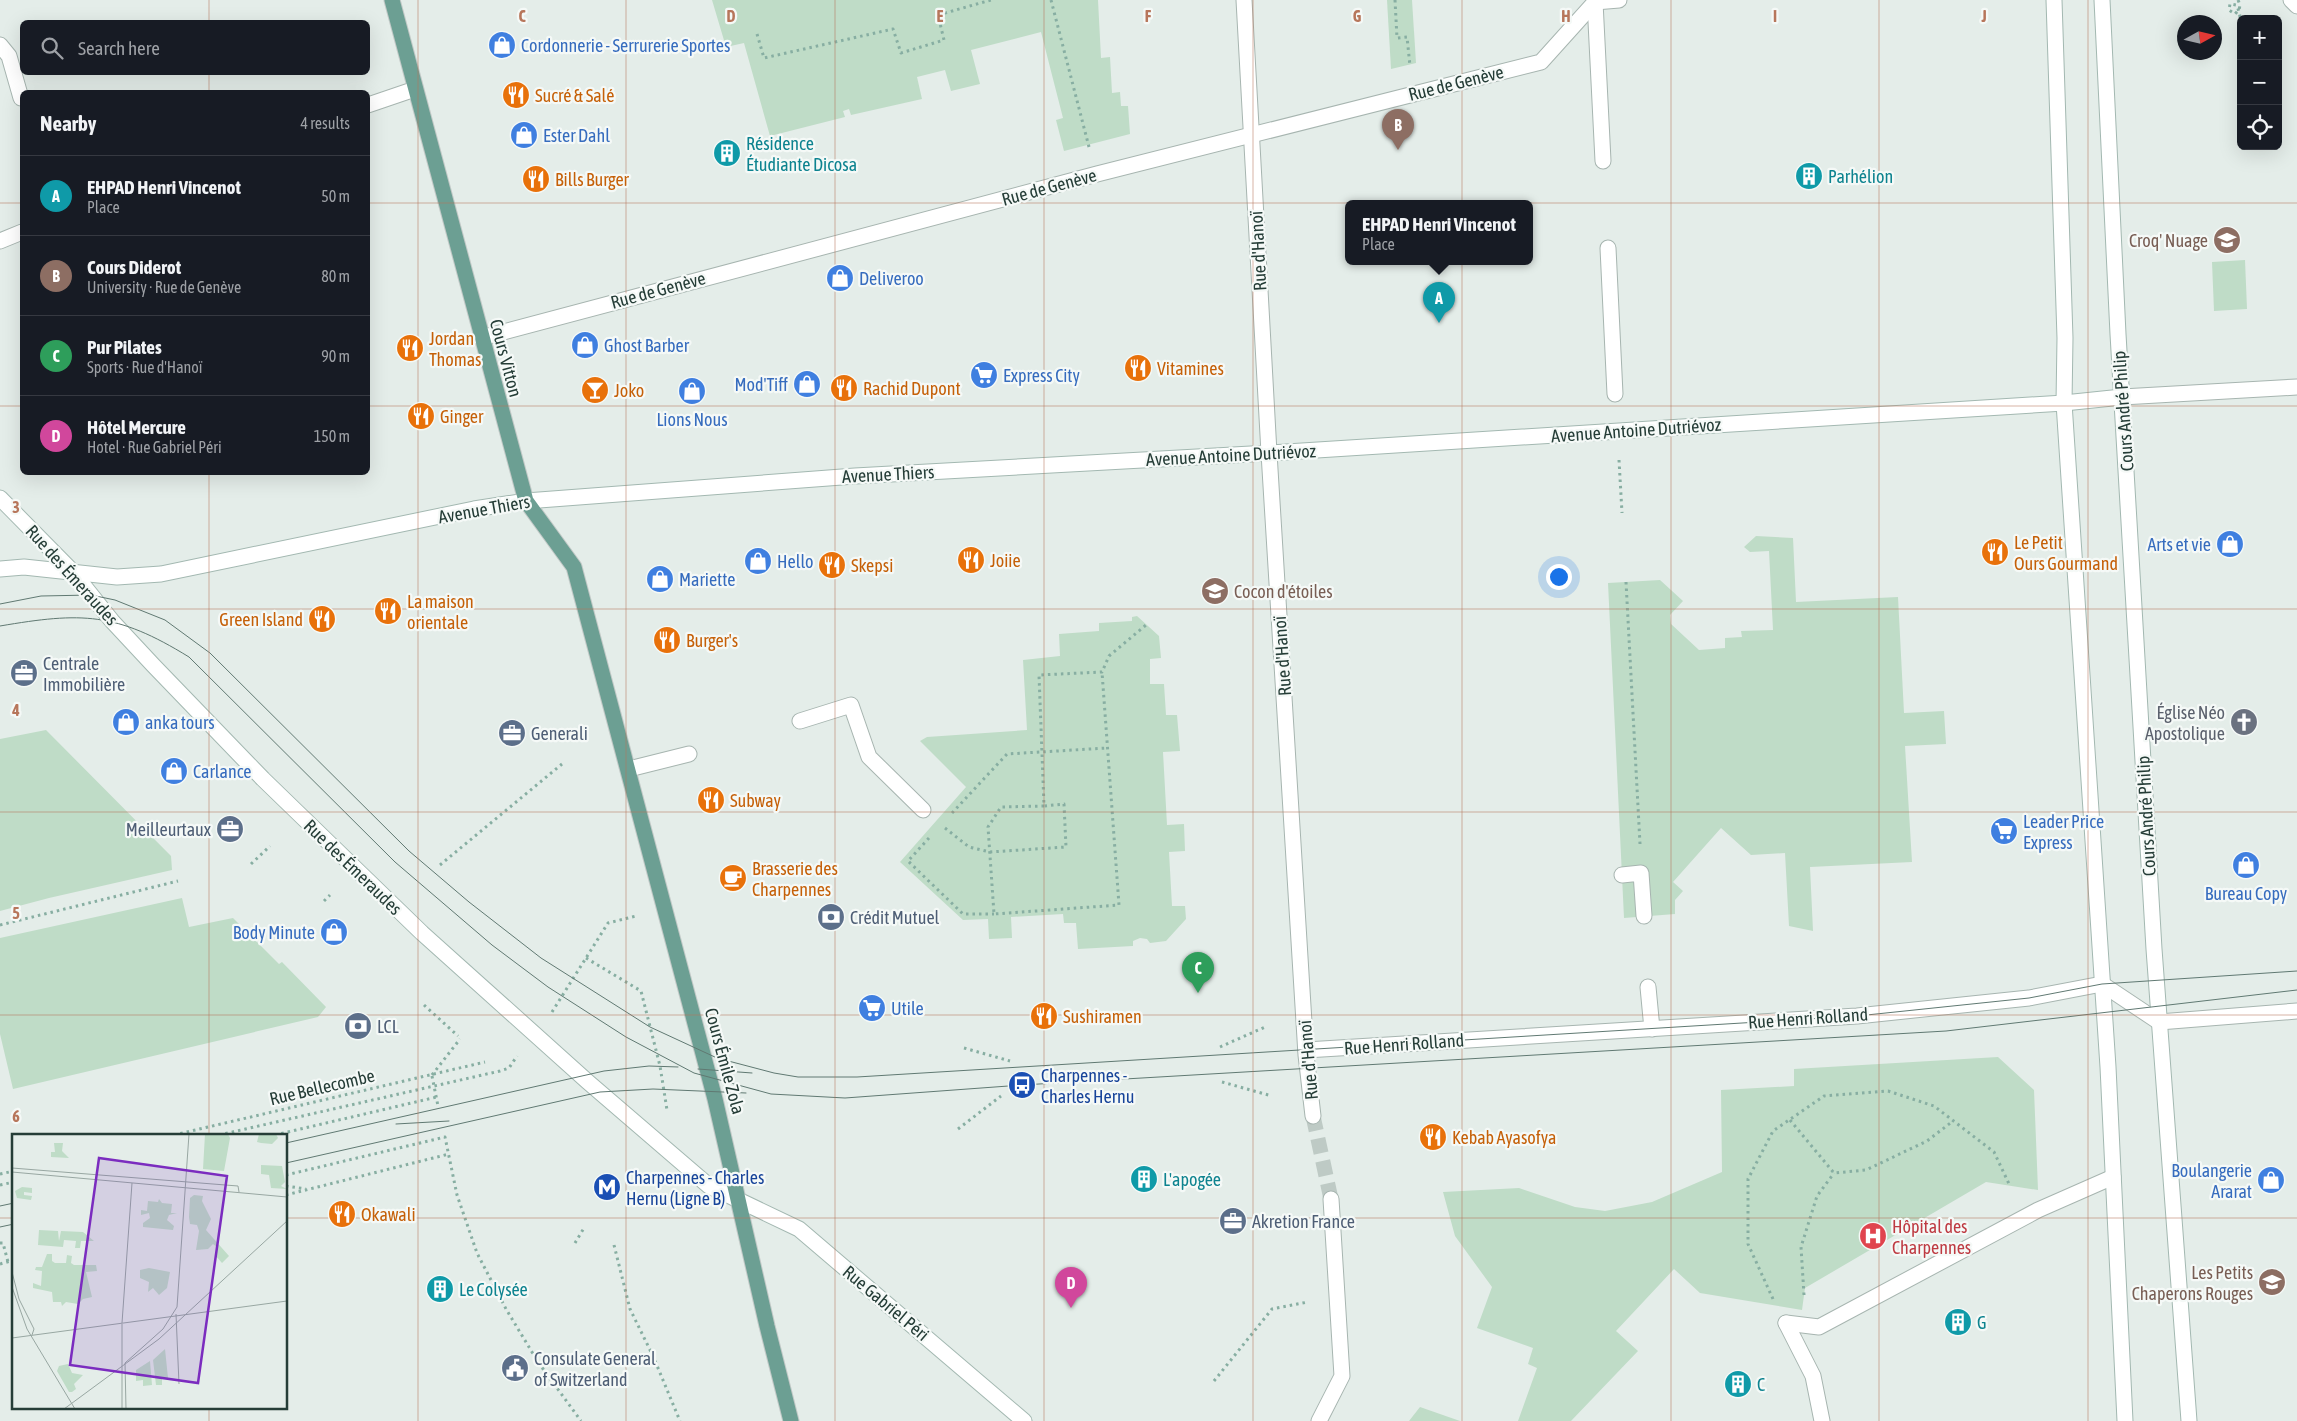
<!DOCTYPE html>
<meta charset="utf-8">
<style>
body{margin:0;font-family:"Asap Condensed",sans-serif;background:#242831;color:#f1f3f6}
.controls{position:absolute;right:15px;top:15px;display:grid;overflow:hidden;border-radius:8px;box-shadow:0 5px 20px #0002}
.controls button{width:45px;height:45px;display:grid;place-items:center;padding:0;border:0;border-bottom:1px solid #363941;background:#171b24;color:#f1f3f6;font:25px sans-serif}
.compass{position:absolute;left:2177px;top:15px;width:45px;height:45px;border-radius:50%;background:#171b24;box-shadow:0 5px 20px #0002;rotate:82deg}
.you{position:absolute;left:1558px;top:576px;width:18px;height:18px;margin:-12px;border:4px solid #fff;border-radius:50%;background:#1a73e8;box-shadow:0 0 0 8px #1a73e833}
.badge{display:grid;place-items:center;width:32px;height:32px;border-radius:50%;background:#e88967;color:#fff;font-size:16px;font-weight:700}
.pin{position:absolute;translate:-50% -41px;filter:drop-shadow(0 1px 2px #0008)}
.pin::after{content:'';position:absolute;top:26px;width:18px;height:15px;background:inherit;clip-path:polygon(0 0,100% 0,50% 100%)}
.popup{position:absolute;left:1345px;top:200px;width:188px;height:65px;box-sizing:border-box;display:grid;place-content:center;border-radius:8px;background:#171b24;filter:drop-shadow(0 1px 4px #0005);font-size:16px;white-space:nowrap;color:#9ea1a6}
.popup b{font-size:19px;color:#f1f3f6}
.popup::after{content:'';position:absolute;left:50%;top:100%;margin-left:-10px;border:10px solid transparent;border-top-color:#171b24}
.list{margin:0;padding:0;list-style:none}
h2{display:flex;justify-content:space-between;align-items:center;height:65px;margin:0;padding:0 20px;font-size:21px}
h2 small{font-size:16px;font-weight:400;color:#9ea1a6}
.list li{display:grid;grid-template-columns:32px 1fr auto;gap:15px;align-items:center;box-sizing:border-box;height:80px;padding:0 20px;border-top:1px solid #363941}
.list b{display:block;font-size:19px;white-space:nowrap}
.list p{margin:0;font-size:16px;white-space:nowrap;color:#9ea1a6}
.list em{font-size:16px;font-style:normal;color:#9ea1a6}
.icon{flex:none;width:28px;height:28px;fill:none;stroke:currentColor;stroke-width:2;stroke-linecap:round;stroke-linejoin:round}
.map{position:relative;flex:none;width:2297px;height:1421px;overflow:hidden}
.search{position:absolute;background:#171b24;box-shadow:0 5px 20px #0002;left:20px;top:20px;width:350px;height:55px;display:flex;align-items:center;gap:12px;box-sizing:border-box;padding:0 18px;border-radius:8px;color:#9ea1a6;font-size:19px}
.panel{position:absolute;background:#171b24;box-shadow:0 5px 20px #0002;left:20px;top:90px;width:350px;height:385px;border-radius:8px}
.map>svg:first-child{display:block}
.green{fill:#bfdcc7}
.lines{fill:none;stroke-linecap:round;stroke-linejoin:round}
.street-tunnel{stroke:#becac5;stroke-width:15;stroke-dasharray:15 8;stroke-linecap:butt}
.lane-casing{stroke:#a7b5b0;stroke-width:17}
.street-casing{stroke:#a7b5b0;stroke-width:17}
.secondary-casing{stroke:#a3b8b1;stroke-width:17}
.primary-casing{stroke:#c2c9c7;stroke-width:17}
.path{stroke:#87aea2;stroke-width:3;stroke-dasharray:2.5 4;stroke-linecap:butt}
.lane{stroke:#fff;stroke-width:15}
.street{stroke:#fff;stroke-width:15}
.secondary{stroke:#fff;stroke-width:15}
.primary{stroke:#6c9f93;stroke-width:15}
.tram{stroke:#607972;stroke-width:1}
.grid{fill:none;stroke:#b7765b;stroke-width:1;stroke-opacity:0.55}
.labels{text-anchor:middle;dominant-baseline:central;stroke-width:4.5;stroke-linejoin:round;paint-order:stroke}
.shop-label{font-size:18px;fill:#366cbe;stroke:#f5f9f7;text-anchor:start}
.street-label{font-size:18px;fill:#253d37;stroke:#f5f9f7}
.food-label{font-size:18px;fill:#c56008;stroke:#f5f9f7;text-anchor:start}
.culture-label{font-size:18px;fill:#0d838f;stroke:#f5f9f7;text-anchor:start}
.education-label{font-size:18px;fill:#785e54;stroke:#f5f9f7;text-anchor:end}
.service-label{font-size:18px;fill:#4e5e75;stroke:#f5f9f7;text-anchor:start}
.worship-label{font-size:18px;fill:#5b616d;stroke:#f5f9f7;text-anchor:end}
.transit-label{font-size:18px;fill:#164399;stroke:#f5f9f7;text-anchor:start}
.health-label{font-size:18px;fill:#be3a42;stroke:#f5f9f7;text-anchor:start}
.inset-road{fill:none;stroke:#98a7a2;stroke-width:1}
.view{fill:#7b2cbf;fill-opacity:0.15;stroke:#7b2cbf;stroke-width:2.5}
.inset-edge{fill:none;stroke:#253d37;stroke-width:2.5}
.grid-label{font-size:16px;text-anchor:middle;font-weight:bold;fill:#b7765b;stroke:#f5f9f7;stroke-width:4.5;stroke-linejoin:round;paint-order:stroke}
</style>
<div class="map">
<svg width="2297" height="1421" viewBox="0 0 2297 1421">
<rect width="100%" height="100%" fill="#e4ede9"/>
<g class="green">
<path d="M712 0H1098L1101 58 1110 57 1112 93 1120 92 1121 106H1128L1130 134 1064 151 1056 120 1063 118 1041 32 971 50 980 84 951 91 945 70 917 77 922 99 851 115 849 109 843 111 845 117 770 136 744 43 726 47Z"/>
<path d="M1387 0H1412L1416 63 1391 69Z"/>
<path d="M2245 260 2247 309 2214 311 2212 262Z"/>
<path d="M1756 536 1793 538 1796 602 1898 597 1904 713 1944 711 1946 744 1905 746 1912 862 1810 867 1813 931 1789 926 1785 853 1751 855 1721 828 1673 882 1683 891 1675 900V914L1624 918 1608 583 1660 580 1683 601 1670 615 1671 624 1699 650 1725 648V638L1742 637 1741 631 1773 630 1769 551 1750 552 1744 547Z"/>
<path d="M1137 616 1159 636 1161 658 1150 659V684H1164L1166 715H1177L1180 751 1163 752 1167 825 1184 824 1185 851 1169 852 1172 906H1185L1186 919 1166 941 1150 943 1147 939 1140 938 1133 941V946L1078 949 1076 923H1064L1063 914 1011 917 1012 938 989 939 988 919 963 920 900 862 966 787 920 741 927 737 1027 730 1023 660 1060 656 1059 634 1099 631V623L1132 621V617Z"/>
<path d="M46 730 171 856 172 870 49 898 0 911V739Z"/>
<path d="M182 898 189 927 233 918 279 964 282 962 326 1007 318 1017 13 1089 0 1034V938Z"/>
<path d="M1998 1057 2034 1090 2038 1190 1986 1182 1805 1288 1802 1310 1700 1293 1674 1269 1616 1331 1638 1351 1571 1421H1518L1537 1368 1528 1364 1533 1348 1477 1328 1492 1287 1455 1236 1443 1192 1519 1188 1575 1207 1605 1211 1652 1202 1722 1172 1721 1090 1794 1086V1069Z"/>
<path d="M1420 1407 1460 1421H1409Z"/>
</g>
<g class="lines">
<path class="street-tunnel" d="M1313 1116 1331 1199"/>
<g class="lane-casing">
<g id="lane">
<path d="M2291 0 2297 6"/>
<path d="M1595 2 1603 161"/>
<path d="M0 45 9 56 21 98"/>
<path d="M1608 248 1615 394"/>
<path d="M800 721 851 705 869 757 923 810"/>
<path d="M629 769 689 754"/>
<path d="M1622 875 1641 873 1644 916"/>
<path d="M1648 987 1652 1029"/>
<path d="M1786 1323 1819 1327 2038 1210 2113 1177"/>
<path d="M1786 1323 1813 1376 1822 1421"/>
</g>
</g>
<g class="street-casing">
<g id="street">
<path d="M1244 0 1269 453 1306 1055 1313 1116"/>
<path d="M1595 2 1619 0"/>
<path d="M368 105 415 89"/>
<path d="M0 241 22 232"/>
<path d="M481 338 1097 174 1541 62 1595 2"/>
<path d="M2122 397 2297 387"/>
<path d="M1306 1050 1857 1016 2029 998 2102 984 2159 1022 2297 1011"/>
<path d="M1319 1421 1342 1376 1331 1199"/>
</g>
</g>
<g class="secondary-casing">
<g id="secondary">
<path d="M2054 0 2065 338 2064 403 2108 1067 2125 1421"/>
<path d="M2102 0 2118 334 2154 949 2189 1421"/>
<path d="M0 498 72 571 112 621 153 665 263 779 422 933 588 1082 709 1186 799 1229 1024 1421"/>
<path d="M0 569 24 567 117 577 161 574 474 509 526 501 855 476 1269 453 2064 403 2122 397"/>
</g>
</g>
<g class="primary-casing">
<path id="primary" d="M392 0 526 501 574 567 715 1099 767 1326 791 1421"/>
</g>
<g class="path">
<path d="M1051 0 1089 147"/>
<path d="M1395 0 1397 38 1407 37 1410 66"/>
<path d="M2238 0C2241 7 2240 9 2235 14L2229 10 2230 4 2236 5C2240 11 2240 18 2241 25"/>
<path d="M757 34 764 58 893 29 901 53 944 40 938 15 991 0"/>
<path d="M1619 460 1622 513"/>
<path d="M1626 582 1640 844"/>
<path d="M1044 806 1001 807 988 827 994 914 1119 905 1102 672"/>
<path d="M952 813 1007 754 1107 748"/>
<path d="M945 828 969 847 990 852 1066 847 1064 804 1044 806 1039 675 1102 672 1109 656 1146 625"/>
<path d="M929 838 908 861 963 914H994"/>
<path d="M251 864 270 846"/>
<path d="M440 865 562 764"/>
<path d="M324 901 330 895"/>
<path d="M0 925 178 881"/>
<path d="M586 958 641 991 660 1066 667 1110"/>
<path d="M424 1005 458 1036"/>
<path d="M552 1012 608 923 636 916"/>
<path d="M1220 1047 1265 1027"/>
<path d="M964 1048 1010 1061"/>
<path d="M432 1075 460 1039"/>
<path d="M432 1076 438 1106"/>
<path d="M1222 1082 1272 1096"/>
<path d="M1790 1120 1834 1173 1866 1170 1927 1141 1953 1121"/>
<path d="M958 1129 1001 1096"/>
<path d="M174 1135 485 1062"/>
<path d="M219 1135 500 1071 509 1068 517 1056"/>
<path d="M275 1135 437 1097"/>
<path d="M0 1174 14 1171"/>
<path d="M286 1175 445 1137 457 1195 477 1253 506 1309 538 1362 581 1421"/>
<path d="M0 1185 14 1182"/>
<path d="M286 1186 306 1189"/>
<path d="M286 1195 449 1154"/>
<path d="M0 1243H3L8 1262"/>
<path d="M575 1243 584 1228"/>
<path d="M614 1245 630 1309 653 1356 680 1421"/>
<path d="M0 1264 14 1260"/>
<path d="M1804 1295 1801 1247 1817 1196 1834 1173"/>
<path d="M1773 1299 1748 1244V1179L1773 1131 1824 1096 1888 1091 1934 1106 1994 1152 2010 1186"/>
<path d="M1214 1381 1272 1309 1308 1302"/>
</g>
<use href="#lane" class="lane"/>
<use href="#street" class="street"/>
<use href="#secondary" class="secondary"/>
<use href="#primary" class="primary"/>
<g class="tram">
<path d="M0 604 41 596 91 595 115 600 165 620 210 653 409 851 469 902 541 958 650 1027 717 1058 774 1073 798 1077H857L1857 1016 2029 998 2102 984 2297 971"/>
<path d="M0 626C82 612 116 612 189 657L395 862 492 945 548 987 626 1037 694 1073 771 1094 845 1098 1022 1085 1946 1031 2297 990"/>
<path d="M698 1069 752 1073"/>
<path d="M396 1124 449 1121"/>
<path d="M286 1143 604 1071 649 1066 678 1067"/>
<path d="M286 1163 600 1092 653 1089 746 1093"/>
<path d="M0 1206 14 1203"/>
<path d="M0 1227 14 1224"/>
</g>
</g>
<path class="grid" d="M209 0V22M418 0V1421M626 0V1421M835 0V1421M1044 0V1421M1253 0V1421M1462 0V1421M1671 0V1421M1879 0V1421M2088 0V1421M209 72V92M0 203H22M368 203H2297M0 406H22M368 406H2297M209 472V1135M0 609H2297M0 812H2297M0 1015H2297M0 1218H14M286 1218H2297M209 1407V1421"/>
<defs>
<g id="shop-disc" transform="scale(1.4375)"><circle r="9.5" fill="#3f7fe0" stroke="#f5f9f7"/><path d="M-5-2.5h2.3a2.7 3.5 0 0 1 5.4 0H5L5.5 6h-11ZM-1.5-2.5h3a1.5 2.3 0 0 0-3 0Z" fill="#fff"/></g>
<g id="restaurant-disc" transform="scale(1.4375)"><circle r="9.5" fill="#e8710a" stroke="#f5f9f7"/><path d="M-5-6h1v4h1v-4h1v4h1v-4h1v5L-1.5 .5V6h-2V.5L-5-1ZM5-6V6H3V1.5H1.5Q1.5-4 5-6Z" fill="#fff"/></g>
<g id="building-disc" transform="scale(1.4375)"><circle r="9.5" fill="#0f9aa8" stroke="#f5f9f7"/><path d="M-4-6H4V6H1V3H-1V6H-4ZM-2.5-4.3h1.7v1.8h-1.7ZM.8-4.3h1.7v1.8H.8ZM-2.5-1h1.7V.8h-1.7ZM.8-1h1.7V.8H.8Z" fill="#fff"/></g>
<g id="school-disc" transform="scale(1.4375)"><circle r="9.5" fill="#8d6e63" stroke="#f5f9f7"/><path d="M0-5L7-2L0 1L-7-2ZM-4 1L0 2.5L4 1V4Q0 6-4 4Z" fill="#fff"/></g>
<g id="supermarket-disc" transform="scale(1.4375)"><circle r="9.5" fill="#3f7fe0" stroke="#f5f9f7"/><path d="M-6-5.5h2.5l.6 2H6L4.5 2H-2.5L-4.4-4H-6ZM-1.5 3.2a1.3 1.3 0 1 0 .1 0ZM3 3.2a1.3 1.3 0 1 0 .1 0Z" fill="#fff"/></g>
<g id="bar-disc" transform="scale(1.4375)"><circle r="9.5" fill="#e8710a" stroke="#f5f9f7"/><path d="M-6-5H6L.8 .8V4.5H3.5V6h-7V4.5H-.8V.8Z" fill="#fff"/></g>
<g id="office-disc" transform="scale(1.4375)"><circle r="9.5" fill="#5c6f8a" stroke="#f5f9f7"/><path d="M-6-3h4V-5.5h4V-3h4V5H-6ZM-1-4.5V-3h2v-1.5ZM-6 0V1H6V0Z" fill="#fff"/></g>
<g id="church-disc" transform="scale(1.4375)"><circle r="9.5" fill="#6b7280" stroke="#f5f9f7"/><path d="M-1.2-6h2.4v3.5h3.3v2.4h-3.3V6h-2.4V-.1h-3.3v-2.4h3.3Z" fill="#fff"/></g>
<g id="cafe-disc" transform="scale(1.4375)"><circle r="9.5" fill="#e8710a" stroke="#f5f9f7"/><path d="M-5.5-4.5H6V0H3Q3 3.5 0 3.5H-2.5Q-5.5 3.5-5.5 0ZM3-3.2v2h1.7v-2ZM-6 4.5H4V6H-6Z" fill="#fff"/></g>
<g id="bank-disc" transform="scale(1.4375)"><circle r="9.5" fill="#5c6f8a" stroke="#f5f9f7"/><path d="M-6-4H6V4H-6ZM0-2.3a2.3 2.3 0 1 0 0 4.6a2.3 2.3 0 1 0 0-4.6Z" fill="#fff"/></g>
<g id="bus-disc" transform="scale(1.4375)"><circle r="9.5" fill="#1a4fb4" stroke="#f5f9f7"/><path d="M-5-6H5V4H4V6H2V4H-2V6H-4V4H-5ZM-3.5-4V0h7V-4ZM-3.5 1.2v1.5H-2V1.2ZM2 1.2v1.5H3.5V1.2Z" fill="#fff"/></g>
<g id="metro-disc" transform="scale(1.4375)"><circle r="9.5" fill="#1a4fb4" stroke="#f5f9f7"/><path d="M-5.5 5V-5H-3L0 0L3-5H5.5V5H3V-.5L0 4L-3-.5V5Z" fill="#fff"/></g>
<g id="hospital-disc" transform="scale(1.4375)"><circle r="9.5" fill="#e0444e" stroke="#f5f9f7"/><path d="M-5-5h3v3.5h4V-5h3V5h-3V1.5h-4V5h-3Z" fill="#fff"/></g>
<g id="civic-disc" transform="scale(1.4375)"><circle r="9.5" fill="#5c6f8a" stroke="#f5f9f7"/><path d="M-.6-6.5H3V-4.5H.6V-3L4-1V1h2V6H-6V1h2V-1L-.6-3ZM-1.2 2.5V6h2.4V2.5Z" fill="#fff"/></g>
</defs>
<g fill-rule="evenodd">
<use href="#shop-disc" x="502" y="45"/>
<use href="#restaurant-disc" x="516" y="95"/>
<use href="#shop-disc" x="524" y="135"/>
<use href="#building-disc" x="727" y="153"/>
<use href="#building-disc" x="1809" y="176"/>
<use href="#restaurant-disc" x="536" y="179"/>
<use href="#school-disc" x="2227" y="240"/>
<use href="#shop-disc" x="840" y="278"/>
<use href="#shop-disc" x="585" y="345"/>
<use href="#restaurant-disc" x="410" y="348"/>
<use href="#restaurant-disc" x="1138" y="368"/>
<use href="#supermarket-disc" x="984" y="375"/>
<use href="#shop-disc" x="807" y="384"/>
<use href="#restaurant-disc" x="844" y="388"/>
<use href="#bar-disc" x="595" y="390"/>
<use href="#shop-disc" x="692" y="391"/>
<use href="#restaurant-disc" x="421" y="416"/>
<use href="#shop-disc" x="2230" y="544"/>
<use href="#restaurant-disc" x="1995" y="552"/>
<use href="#restaurant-disc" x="971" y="560"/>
<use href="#shop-disc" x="758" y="561"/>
<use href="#restaurant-disc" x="832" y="565"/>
<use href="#shop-disc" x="660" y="579"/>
<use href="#school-disc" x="1215" y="591"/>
<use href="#restaurant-disc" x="388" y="611"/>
<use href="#restaurant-disc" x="322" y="619"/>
<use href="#restaurant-disc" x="667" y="640"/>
<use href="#office-disc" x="24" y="673"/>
<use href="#shop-disc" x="126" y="722"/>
<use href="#church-disc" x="2244" y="722"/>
<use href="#office-disc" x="512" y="733"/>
<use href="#shop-disc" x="174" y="771"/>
<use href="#restaurant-disc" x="711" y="800"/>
<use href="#office-disc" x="230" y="829"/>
<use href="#supermarket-disc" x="2004" y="831"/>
<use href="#shop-disc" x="2246" y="865"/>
<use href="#cafe-disc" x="733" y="878"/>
<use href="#bank-disc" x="831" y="917"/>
<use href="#shop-disc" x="334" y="932"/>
<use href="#supermarket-disc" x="872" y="1008"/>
<use href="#restaurant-disc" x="1044" y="1016"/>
<use href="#bank-disc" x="358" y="1026"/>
<use href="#bus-disc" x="1022" y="1085"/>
<use href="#restaurant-disc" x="1433" y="1137"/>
<use href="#building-disc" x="1144" y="1179"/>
<use href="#shop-disc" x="2271" y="1180"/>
<use href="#metro-disc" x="607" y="1187"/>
<use href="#restaurant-disc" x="342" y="1214"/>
<use href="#office-disc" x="1233" y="1221"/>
<use href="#hospital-disc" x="1873" y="1236"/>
<use href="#school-disc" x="2272" y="1282"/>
<use href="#building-disc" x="440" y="1289"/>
<use href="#building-disc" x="1958" y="1322"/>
<use href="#civic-disc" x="515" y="1368"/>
<use href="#building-disc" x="1738" y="1384"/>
</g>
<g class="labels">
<g class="shop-label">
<text x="521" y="45">Cordonnerie - Serrurerie Sportes</text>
<text x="543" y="135">Ester Dahl</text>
<text x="859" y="278">Deliveroo</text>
<text x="604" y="345">Ghost Barber</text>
<text x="1003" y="375">Express City</text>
<text x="788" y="384" text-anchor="end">Mod'Tiff</text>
<text x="692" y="419" text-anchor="middle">Lions Nous</text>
<text x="2211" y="544" text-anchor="end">Arts et vie</text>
<text x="777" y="561">Hello</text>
<text x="679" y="579">Mariette</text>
<text x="145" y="722">anka tours</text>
<text x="193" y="771">Carlance</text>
<text x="2023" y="821">Leader Price<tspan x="2023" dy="21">Express</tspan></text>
<text x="2246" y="893" text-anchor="middle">Bureau Copy</text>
<text x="315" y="932" text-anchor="end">Body Minute</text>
<text x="891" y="1008">Utile</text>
<text x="2252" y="1170" text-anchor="end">Boulangerie<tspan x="2252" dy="21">Ararat</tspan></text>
</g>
<g class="street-label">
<text transform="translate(1456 83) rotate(-14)">Rue de Genève</text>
<text transform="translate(1049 187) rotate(-15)">Rue de Genève</text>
<text transform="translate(1258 251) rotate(-93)">Rue d'Hanoï</text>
<text transform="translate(658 290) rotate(-15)">Rue de Genève</text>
<text transform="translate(506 358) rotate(75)">Cours Vitton</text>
<text transform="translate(2123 411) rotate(-94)">Cours André Philip</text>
<text transform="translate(1636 430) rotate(-4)">Avenue Antoine Dutriévoz</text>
<text transform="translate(1231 455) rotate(-3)">Avenue Antoine Dutriévoz</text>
<text transform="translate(888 474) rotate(-3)">Avenue Thiers</text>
<text transform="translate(484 509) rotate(-10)">Avenue Thiers</text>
<text transform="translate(72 575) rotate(48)">Rue des Émeraudes</text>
<text transform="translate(1282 656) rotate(-94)">Rue d'Hanoï</text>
<text transform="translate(2146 816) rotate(-93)">Cours André Philip</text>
<text transform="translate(353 867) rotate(44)">Rue des Émeraudes</text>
<text transform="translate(1808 1018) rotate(-4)">Rue Henri Rolland</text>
<text transform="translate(1404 1044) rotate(-4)">Rue Henri Rolland</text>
<text transform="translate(1308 1060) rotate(-95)">Rue d'Hanoï</text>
<text transform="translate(725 1061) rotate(75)">Cours Émile Zola</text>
<text transform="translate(322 1087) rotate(-13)">Rue Bellecombe</text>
<text transform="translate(886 1303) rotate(40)">Rue Gabriel Péri</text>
</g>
<g class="food-label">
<text x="535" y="95">Sucré &amp; Salé</text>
<text x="555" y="179">Bills Burger</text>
<text x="429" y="338">Jordan<tspan x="429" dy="21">Thomas</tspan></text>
<text x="1157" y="368">Vitamines</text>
<text x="863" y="388">Rachid Dupont</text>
<text x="614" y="390">Joko</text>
<text x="440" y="416">Ginger</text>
<text x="2014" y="542">Le Petit<tspan x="2014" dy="21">Ours Gourmand</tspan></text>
<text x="990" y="560">Joiie</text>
<text x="851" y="565">Skepsi</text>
<text x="407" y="601">La maison<tspan x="407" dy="21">orientale</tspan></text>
<text x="303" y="619" text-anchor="end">Green Island</text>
<text x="686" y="640">Burger's</text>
<text x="730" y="800">Subway</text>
<text x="752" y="868">Brasserie des<tspan x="752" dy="21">Charpennes</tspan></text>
<text x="1063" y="1016">Sushiramen</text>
<text x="1452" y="1137">Kebab Ayasofya</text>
<text x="361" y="1214">Okawali</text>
</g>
<g class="culture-label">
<text x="746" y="143">Résidence<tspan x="746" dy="21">Étudiante Dicosa</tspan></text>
<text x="1828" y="176">Parhélion</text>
<text x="1163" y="1179">L'apogée</text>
<text x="459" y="1289">Le Colysée</text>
<text x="1977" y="1322">G</text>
<text x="1757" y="1384">C</text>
</g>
<g class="education-label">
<text x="2208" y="240">Croq' Nuage</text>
<text x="1234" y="591" text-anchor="start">Cocon d'étoiles</text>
<text x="2253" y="1272">Les Petits<tspan x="2253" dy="21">Chaperons Rouges</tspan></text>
</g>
<g class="service-label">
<text x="43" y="663">Centrale<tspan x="43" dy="21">Immobilière</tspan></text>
<text x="531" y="733">Generali</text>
<text x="211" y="829" text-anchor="end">Meilleurtaux</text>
<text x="850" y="917">Crédit Mutuel</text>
<text x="377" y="1026">LCL</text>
<text x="1252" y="1221">Akretion France</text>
<text x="534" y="1358">Consulate General<tspan x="534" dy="21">of Switzerland</tspan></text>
</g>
<g class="worship-label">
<text x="2225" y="712">Église Néo<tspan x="2225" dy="21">Apostolique</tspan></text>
</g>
<g class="transit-label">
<text x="1041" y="1075">Charpennes -<tspan x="1041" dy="21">Charles Hernu</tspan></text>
<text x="626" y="1177">Charpennes - Charles<tspan x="626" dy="21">Hernu (Ligne B)</tspan></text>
</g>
<g class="health-label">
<text x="1892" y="1226">Hôpital des<tspan x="1892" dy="21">Charpennes</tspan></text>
</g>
</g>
<g transform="translate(12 1134)">
<rect width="275" height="275" fill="#e4ede9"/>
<path d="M193 0H216L218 4 212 37 191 35ZM247 0H264L266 4 260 10 249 9 245 8ZM42 9H51L50 17 57 24 39 23V18H43ZM249 31 270 32 273 48 269 52 275 55 259 54 257 41 249 40ZM10 53 20 54V59L12 58V61L20 62 19 66 5 64 3 57ZM182 61 191 62 190 67 199 85 194 96 217 122 210 129 203 121 206 114 201 110 196 115 184 116 187 97 185 91 178 90 177 83 178 64ZM147 65 150 69 160 70 159 79H165L157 81 155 86 162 92 161 96 131 93V89L138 84 137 79 129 81V76L135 77 136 67 146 68ZM27 96 46 97 47 107 49 97 71 98 82 107H69L68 114H63L64 107 52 106 51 113 26 111ZM35 120H40V127L43 129H54L55 121 60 122 59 129 62 131H84L85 137 74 138 80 163 71 165 66 170 54 168 50 172 49 168H41L40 158 21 154V149L29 152 30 137 23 136 24 133H30ZM137 134 158 138 155 154 147 161 141 154 136 158 137 148 128 144V136ZM153 215 156 244 150 245V251H144L141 226ZM138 227 140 251 131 252V246L124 247V236ZM56 230 60 239 71 241 62 250 64 255 60 258H57L45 237 47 232Z" fill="#bfdcc7"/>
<path class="inset-road" d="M0 34 226 52 227 58M0 38 275 63M0 138 7 165 22 195 20 201M0 153 15 195 63 275M164 180 167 250M110 189 120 49M110 190V275M0 204 275 167M52 275 147 205 275 87M114 275 113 229 151 195 165 173 177 0"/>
<path class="view" d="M87 24 215 42 186 249 58 231Z"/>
<rect width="275" height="275" class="inset-edge"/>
</g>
<g class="grid-label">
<text x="522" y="22">C</text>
<text x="731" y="22">D</text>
<text x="940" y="22">E</text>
<text x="1148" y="22">F</text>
<text x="1357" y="22">G</text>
<text x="1566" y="22">H</text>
<text x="1775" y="22">I</text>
<text x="1984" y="22">J</text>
<text x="16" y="513">3</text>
<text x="16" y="716">4</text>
<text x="16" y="919">5</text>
<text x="16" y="1122">6</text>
</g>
</svg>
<div class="controls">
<button>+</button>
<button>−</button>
<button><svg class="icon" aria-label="locate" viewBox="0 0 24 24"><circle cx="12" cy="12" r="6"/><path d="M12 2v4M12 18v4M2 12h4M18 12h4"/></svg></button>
</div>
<svg class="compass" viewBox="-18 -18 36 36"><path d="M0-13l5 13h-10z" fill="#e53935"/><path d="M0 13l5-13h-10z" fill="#9ea1a6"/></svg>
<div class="you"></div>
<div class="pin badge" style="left:1439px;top:323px;background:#0f9aa8">A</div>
<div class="popup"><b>EHPAD Henri Vincenot</b>Place</div>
<div class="pin badge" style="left:1398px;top:150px;background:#8d6e63">B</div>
<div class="pin badge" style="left:1198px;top:993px;background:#2e9e5b">C</div>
<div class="pin badge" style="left:1071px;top:1308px;background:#d1479c">D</div>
<div class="search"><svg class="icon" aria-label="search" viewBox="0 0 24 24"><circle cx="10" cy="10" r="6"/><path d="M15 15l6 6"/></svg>Search here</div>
<section class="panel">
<h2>Nearby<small>4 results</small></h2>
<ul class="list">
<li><span class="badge" style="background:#0f9aa8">A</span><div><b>EHPAD Henri Vincenot</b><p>Place</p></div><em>50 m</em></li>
<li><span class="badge" style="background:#8d6e63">B</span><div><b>Cours Diderot</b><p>University · Rue de Genève</p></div><em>80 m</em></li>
<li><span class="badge" style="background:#2e9e5b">C</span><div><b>Pur Pilates</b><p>Sports · Rue d'Hanoï</p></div><em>90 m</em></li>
<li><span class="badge" style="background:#d1479c">D</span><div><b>Hôtel Mercure</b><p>Hotel · Rue Gabriel Péri</p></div><em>150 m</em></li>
</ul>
</section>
</div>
